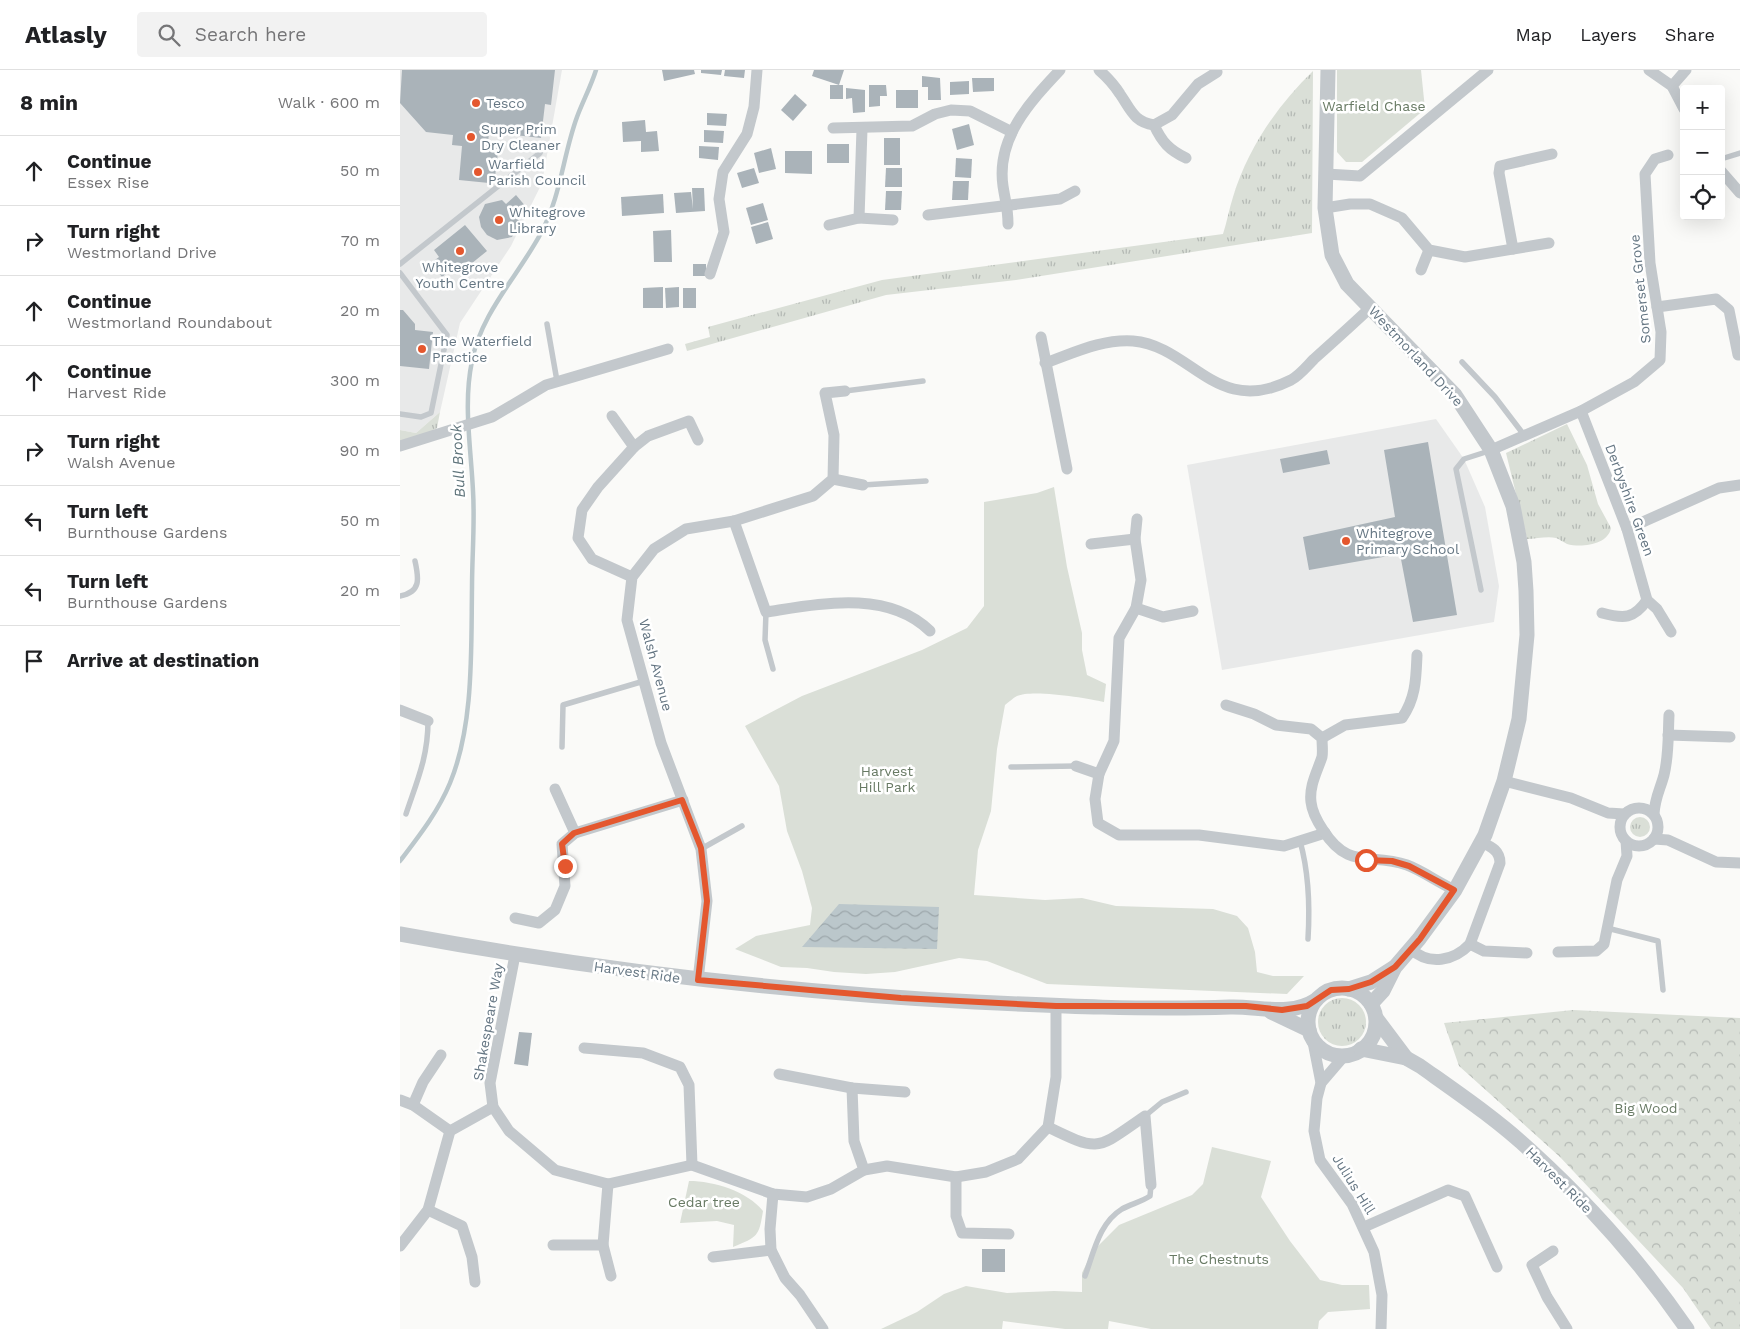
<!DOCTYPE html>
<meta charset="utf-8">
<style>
body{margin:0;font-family:"Work Sans",sans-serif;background:#f2f2f2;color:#202124}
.controls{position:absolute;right:15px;top:15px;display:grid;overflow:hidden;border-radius:5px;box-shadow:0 5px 20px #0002}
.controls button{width:45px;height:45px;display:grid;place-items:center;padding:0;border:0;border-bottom:1px solid #e0e0e0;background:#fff;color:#202124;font:25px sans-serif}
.stop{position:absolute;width:15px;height:15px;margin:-11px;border:4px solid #e4572e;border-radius:50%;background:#fff}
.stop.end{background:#e4572e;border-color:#fff;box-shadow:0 1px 5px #0008}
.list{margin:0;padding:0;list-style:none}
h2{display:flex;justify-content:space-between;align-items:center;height:65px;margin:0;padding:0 20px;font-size:21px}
h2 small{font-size:16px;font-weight:400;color:#757577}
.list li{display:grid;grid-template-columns:32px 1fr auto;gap:15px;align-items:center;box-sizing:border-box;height:70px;padding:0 20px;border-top:1px solid #e0e0e0}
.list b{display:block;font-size:19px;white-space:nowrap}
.list p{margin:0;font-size:16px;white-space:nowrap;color:#757577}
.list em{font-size:16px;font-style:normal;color:#757577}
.icon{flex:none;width:28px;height:28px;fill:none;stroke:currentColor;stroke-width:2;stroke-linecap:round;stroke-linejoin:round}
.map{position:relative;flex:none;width:1340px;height:1259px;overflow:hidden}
header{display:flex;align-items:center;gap:30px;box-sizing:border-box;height:70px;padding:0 25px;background:#fff;border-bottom:1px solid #e0e0e0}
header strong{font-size:24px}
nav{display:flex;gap:28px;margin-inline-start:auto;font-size:18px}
.search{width:350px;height:45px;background:#f2f2f2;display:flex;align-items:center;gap:12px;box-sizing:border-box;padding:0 18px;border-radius:5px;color:#757577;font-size:19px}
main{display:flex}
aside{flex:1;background:#fff}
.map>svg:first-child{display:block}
.built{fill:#e8e9e9}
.grass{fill:url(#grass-tufts)}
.forest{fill:url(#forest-crowns)}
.green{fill:#dadfd7}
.water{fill:url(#water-waves)}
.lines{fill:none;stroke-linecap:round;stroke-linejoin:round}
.stream{stroke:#bbc7cb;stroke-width:4.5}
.building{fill:#aab3b9}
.service{stroke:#c3c8cc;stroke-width:5.5}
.minor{stroke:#c3c8cc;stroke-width:11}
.tertiary{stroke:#c3c8cc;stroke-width:15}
.route{stroke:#e4572e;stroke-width:6}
.poi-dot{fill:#e4572e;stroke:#fff;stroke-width:2}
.labels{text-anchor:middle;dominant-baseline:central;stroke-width:5;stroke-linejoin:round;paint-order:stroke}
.poi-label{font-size:14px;fill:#657683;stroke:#fff;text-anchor:start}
.park-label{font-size:14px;fill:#687a64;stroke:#fff}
.street-label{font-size:14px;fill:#657683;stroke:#fff}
.water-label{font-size:15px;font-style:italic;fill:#60757c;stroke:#fff}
</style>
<header>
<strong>Atlasly</strong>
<div class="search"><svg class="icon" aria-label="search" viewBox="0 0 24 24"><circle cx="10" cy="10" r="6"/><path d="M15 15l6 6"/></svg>Search here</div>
<nav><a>Map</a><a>Layers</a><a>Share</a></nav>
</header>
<main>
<aside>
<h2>8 min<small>Walk · 600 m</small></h2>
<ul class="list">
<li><svg class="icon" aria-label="ahead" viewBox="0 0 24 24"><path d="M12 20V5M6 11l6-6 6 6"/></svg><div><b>Continue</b><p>Essex Rise</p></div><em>50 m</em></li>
<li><svg class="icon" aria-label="right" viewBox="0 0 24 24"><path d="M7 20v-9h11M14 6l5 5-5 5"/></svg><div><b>Turn right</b><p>Westmorland Drive</p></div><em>70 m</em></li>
<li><svg class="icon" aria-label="ahead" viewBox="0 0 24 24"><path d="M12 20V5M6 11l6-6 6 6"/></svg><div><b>Continue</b><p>Westmorland Roundabout</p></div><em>20 m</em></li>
<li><svg class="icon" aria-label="ahead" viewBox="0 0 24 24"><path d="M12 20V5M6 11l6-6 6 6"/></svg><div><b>Continue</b><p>Harvest Ride</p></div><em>300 m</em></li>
<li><svg class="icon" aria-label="right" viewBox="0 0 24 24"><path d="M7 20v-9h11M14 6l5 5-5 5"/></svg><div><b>Turn right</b><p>Walsh Avenue</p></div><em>90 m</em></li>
<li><svg class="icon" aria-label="left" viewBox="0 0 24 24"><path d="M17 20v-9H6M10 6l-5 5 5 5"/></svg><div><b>Turn left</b><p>Burnthouse Gardens</p></div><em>50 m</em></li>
<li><svg class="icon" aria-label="left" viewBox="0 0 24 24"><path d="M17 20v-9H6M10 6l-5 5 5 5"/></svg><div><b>Turn left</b><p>Burnthouse Gardens</p></div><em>20 m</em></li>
<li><svg class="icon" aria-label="arrive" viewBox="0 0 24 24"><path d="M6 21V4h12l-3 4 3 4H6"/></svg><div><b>Arrive at destination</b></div></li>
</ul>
</aside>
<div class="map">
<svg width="1340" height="1259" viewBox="0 0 1340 1259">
<defs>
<pattern id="grass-tufts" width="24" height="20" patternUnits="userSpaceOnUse" patternTransform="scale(1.25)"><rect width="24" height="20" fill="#dadfd7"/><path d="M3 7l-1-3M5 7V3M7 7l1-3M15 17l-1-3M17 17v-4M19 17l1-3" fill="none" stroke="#b4b9b4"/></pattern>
<pattern id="forest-crowns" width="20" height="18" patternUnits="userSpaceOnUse" patternTransform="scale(1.25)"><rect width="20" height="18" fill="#dadfd7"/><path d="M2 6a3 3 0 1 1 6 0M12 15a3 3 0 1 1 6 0" fill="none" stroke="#b4b9b4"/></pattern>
<pattern id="water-waves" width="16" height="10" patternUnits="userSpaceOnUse" patternTransform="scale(1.25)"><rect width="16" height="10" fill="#bbc7cb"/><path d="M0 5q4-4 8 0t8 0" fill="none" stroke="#9ca6aa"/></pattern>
</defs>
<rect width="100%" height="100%" fill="#fafaf8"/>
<g class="built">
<path d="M0 0H162L142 113 111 176 60 253 40 342 16 363 0 360Z"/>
<path d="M1036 349 1064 389 1085 437 1099 516 1094 552 822 600 787 395Z"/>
</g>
<g class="grass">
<path d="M913 1 912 163 616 210 486 225 287 281 285 274 310 267 308 257 482 210 823 164C827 152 829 139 833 127 848 78 877 36 913 1Z"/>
<path d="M40 342 37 358 25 366 0 374V360L16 363Z"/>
<path d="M1167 354 1187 395 1198 434 1211 458C1208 475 1181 478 1167 474 1163 472 1159 469 1156 468 1147 466 1136 469 1127 469L1106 383Z"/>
<circle cx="1240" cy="757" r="10"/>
<circle cx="942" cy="952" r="24"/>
</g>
<path class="forest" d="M1173 940 1340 948V1259H1311L1283 1218 1160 1087 1059 996 1044 953Z"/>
<g class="green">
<path d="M937 0H1021L1025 39 962 92H946L937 82Z"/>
<path d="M654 417 667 497 682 563V580L687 605 706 614 704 632C687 628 632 619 617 626 613 628 609 632 605 635L597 679 591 741 578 780 574 825 645 830 682 828 716 836 813 839 837 846 848 858 855 882 857 902 873 906H904L887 924 647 914 587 891 559 888 495 902 466 904 434 902 407 898 381 897 335 879 356 866 410 855 412 838 402 801 387 761 379 716 345 656 402 626 522 580 567 558 584 536V432L637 423Z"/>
<path d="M812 1077 871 1091 861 1127 890 1171 920 1210 942 1215H969L970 1239 928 1242 919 1251 918 1259H751L709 1251 708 1259H665L603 1251 602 1259H481L517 1242 544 1224 566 1216 607 1223 654 1221 682 1222V1203L692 1182 719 1155 792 1125 803 1114Z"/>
<path d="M289 1111C314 1111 347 1121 363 1141 359 1166 358 1167 333 1177L334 1155 317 1151 280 1153Z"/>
</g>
<path class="water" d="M439 834 539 837 537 879 402 877Z"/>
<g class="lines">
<path class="stream" d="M0 791C19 766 38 742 50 713 74 655 71 580 72 518 72 486 75 453 73 421 71 378 63 334 72 291 81 243 118 206 141 163 161 126 163 85 177 47 183 31 191 16 196 0"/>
</g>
<g class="building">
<path d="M2 0H155L151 35 145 34 141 68 89 62 88 73 99 74 95 107 89 113 59 110 62 76 52 75 53 65 26 62 0 33Z"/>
<path d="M262 0H294L295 4 264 11Z"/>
<path d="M301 0H322L321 5 301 3Z"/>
<path d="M325 0H345L344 8 324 6Z"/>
<path d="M414 0H444L439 15 412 6Z"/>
<path d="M522 6 540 8 541 30H528V17H522Z"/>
<path d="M572 8H594V21L573 22Z"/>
<path d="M569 11V24L550 25V12Z"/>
<rect x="430" y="15" width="13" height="14"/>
<path d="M469 15H486L487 26H480V36L469 37Z"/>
<path d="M446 18 465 20V42L453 43 452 28 446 29Z"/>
<rect x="496" y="20" width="22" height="18"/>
<path d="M395 24 407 35 393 51 381 40Z"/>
<path d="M307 43 327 44 326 56 307 55Z"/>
<path d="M245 50 246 62 257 61 259 81 241 82V71L223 72 222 52Z"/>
<path d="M569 54 574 75 557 80 552 59Z"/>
<path d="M304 60 324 61 323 73 304 72Z"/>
<rect x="484" y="68" width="16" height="27"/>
<rect x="427" y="74" width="22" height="19"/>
<path d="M299 76 319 77 318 90 299 88Z"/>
<path d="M371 78 376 99 359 103 354 83Z"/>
<path d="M385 81H412V104L385 103Z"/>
<path d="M556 88 572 89 571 108 555 107Z"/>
<path d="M354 98 359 113 342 118 337 103Z"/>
<path d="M486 98H502V117H485Z"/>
<path d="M553 111H569L568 130H552Z"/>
<path d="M292 118H304L305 141 276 143 274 123 291 122 293 139Z"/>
<path d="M486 121H502L501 140H485Z"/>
<path d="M263 124 264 143 222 146 221 127Z"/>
<path d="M116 125 127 138 116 147 120 152 112 167 97 170 87 165 81 157 79 147 85 134 102 130 106 134Z"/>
<path d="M363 133 368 150 351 155 346 138Z"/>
<path d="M368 152 373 169 356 174 351 157Z"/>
<path d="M65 155 87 181 61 202 56 196 42 207 31 193 39 187 34 180Z"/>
<path d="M271 160 272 192H254L253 161Z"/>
<rect x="293" y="194" width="13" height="12"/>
<path d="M263 217V238H243V218Z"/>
<path d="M279 217V237L266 238 265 218Z"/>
<rect x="283" y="218" width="13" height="20"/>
<path d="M0 240H3L15 254V260L33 262 29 299 0 296Z"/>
<path d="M1028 372 1057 545 1013 552 1000 484 909 500 903 467 995 447 984 380Z"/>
<path d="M927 380 930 394 883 403 880 389Z"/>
<path d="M119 962 132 963 128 996 114 994Z"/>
<rect x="582" y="1179" width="23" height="23"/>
</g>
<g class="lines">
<g class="service">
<path d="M1321 89 1340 83"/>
<path d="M0 194 140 83"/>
<path d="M0 203 47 265 31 343 21 347 0 344"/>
<path d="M147 254 157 311"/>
<path d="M1062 292 1095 327 1124 365"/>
<path d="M445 321 523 311"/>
<path d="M463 415 526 411"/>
<path d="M1081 520 1056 399 1064 389 1089 381"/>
<path d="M0 526C21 522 19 509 15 491"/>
<path d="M366 542 365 570 373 599"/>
<path d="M162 677 163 635 244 611"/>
<path d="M611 697 676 696"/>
<path d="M6 744C17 711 28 687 28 651"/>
<path d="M900 771C909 803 910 836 908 869"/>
<path d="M301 779 342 756"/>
<path d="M1207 858 1258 871 1263 920"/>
<path d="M745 1046 762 1032 786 1022"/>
<path d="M685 1206C694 1182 699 1153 722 1139 731 1134 741 1132 750 1126L751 1115"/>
</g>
<g class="minor">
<path d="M699 0C707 7 715 16 720 24 731 40 734 52 754 55 762 72 769 80 786 88"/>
<path d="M1249 0 1272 16 1284 39"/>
<path d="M1272 16 1286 0"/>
<path d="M754 55 772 45 798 14 817 2"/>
<path d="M433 58 512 56 535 44 551 40 570 41 612 62"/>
<path d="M1321 101 1340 123"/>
<path d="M926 104 960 106 1088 0"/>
<path d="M925 138 950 134H970L1002 148 1029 180 1065 187 1149 173"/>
<path d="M528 145 660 129 675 121"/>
<path d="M459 148 493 150"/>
<path d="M608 154C608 138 605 130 603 116 596 68 630 32 660 0"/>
<path d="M429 155 459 148 462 59"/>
<path d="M1113 179 1099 103 1100 96 1152 84"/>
<path d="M1021 200 1029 180"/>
<path d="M310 204 324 162 319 129 323 102 347 64 354 37 357 0"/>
<path d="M1257 237 1316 229 1329 240 1338 285"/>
<path d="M641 267 667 399"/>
<path d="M645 293C674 283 701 269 733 271 792 276 816 348 891 310 900 305 907 296 914 289 933 272 952 255 970 238"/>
<path d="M1181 341 1227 459 1247 530 1257 539 1271 562"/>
<path d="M212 346 234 377"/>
<path d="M0 376 92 347 146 315 268 279"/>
<path d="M1091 380 1181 341 1234 312 1260 290 1261 262 1250 193 1245 104 1255 89 1268 85"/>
<path d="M433 409 463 415"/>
<path d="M737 449 735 469 741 510 736 538 719 568 714 671 699 704 695 729 698 753 719 765H799L884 776 925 763"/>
<path d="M334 451 366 542C419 534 487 519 530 561"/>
<path d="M1227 459 1319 418 1340 415"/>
<path d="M691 474 735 469"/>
<path d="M232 507 192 489 178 468 182 440 198 417 234 377 248 366 289 351 298 370"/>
<path d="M736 538 763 547 793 541"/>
<path d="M1202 543C1224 549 1234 549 1247 530"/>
<path d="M826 635 854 644 876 655 911 659 922 668C922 674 923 682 922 687 917 702 909 716 911 732 912 742 917 751 923 760 949 801 970 782 1007 795 1023 801 1039 813 1055 820"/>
<path d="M0 640 28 651"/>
<path d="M1268 665 1330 667"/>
<path d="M922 668 945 655 1002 648C1016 628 1016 608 1017 585"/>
<path d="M676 696 699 704"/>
<path d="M1104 711 1171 728 1208 743 1224 744"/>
<path d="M155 719 175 763"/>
<circle cx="1239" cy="757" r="19"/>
<path d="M1254 744C1255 727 1260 720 1264 705 1269 685 1268 665 1269 645"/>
<path d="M1254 769 1268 770 1316 792 1340 793"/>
<path d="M115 848 139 853 155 840 165 816 162 774 175 763 283 730"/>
<path d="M1070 874 1084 881 1127 883"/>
<path d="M1011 879C1029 896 1054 891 1070 874L1100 793C1100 781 1092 777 1081 772"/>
<path d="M1158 882 1196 881 1204 874 1217 810 1227 786 1226 771"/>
<path d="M115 885 90 1013 93 1037 109 1061 155 1100 208 1114 292 1095 373 1124 407 1127 431 1119 464 1100 487 1096 556 1107 586 1102 618 1089 648 1057 656 1007V936"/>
<path d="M298 910 307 831 301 779 261 673 227 550 232 507 254 479 286 459 334 451 413 426 433 409 434 365 425 323 445 321"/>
<path d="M912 967 921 1013 917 1028 914 1061 920 1090 952 1134 974 1182 982 1225 981 1259"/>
<path d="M184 978 243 983 280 997 289 1015 292 1095"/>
<path d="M379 1004 452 1018 505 1022"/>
<path d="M921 1013 945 985"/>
<path d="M452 1018 454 1071 464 1100"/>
<path d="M0 1030 13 1035 50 1061"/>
<path d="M13 1035 23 1012 41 985"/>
<path d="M648 1057C701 1083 697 1079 745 1046L751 1115"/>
<path d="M556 1107V1146L562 1163 609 1164"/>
<path d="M208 1114 203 1175 211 1206"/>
<path d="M373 1124 370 1159 371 1180 385 1208 400 1225 423 1259"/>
<path d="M28 1140 62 1156 72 1187 75 1212"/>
<path d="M964 1157 1048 1120 1065 1126 1097 1197"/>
<path d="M153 1175H203"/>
<path d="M0 1176 28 1140 50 1061 93 1037"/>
<path d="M1153 1181 1132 1195 1147 1227 1167 1259"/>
<path d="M313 1187 371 1180"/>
</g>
<g class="tertiary">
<path d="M928 0 925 138 932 185 947 214 1055 325 1091 380 1113 436 1124 492 1126 521 1127 565 1119 649 1104 711 1085 765 1055 820 1019 869 995 897 983 921 971 934"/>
<path d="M0 864C190 899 382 922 575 932 660 936 745 940 830 937 858 936 890 947 916 930"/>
<circle cx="942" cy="952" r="34"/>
<path d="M949 919 971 912 993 898"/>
<path d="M871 942 909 960"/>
<path d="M976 948 1006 988"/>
<path d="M961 979 1006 988 1020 996C1058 1023 1098 1050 1132 1082 1189 1134 1243 1195 1287 1259"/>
</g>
</g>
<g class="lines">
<path class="route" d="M165 796 162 774 174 763 282 730 301 778 307 831 298 910 501 928 656 936H846L882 940 907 936 931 920 949 919 971 912 995 897 1020 869 1054 820 1009 796 992 791 966 790"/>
</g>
<g class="poi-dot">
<circle cx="76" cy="33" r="5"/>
<circle cx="71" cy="67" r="5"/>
<circle cx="78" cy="102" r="5"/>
<circle cx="99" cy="150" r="5"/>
<circle cx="60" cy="181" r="5"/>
<circle cx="22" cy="279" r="5"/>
<circle cx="946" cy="471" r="5"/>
</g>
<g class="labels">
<g class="poi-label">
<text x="86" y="33">Tesco</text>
<text x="81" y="59">Super Prim<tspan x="81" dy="16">Dry Cleaner</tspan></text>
<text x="88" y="94">Warfield<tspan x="88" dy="16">Parish Council</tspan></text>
<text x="109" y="142">Whitegrove<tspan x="109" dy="16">Library</tspan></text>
<text x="60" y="197" text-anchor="middle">Whitegrove<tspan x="60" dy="16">Youth Centre</tspan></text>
<text x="32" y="271">The Waterfield<tspan x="32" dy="16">Practice</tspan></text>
<text x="956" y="463">Whitegrove<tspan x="956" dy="16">Primary School</tspan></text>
</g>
<g class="park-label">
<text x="974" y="36">Warfield Chase</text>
<text x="487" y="701">Harvest<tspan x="487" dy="16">Hill Park</tspan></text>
<text x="1246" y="1038">Big Wood</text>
<text x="304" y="1132">Cedar tree</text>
<text x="819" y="1189">The Chestnuts</text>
</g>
<g class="street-label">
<text transform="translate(1240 219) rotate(-96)">Somerset Grove</text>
<text transform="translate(1016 286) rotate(47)">Westmorland Drive</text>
<text transform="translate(1230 430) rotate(70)">Derbyshire Green</text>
<text transform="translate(256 595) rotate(75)">Walsh Avenue</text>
<text transform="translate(237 902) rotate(8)">Harvest Ride</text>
<text transform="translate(88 952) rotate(-80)">Shakespeare Way</text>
<text transform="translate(1159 1110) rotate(45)">Harvest Ride</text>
<text transform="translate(954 1114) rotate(58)">Julius Hill</text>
</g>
<g class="water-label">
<text transform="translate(58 391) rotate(-93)">Bull Brook</text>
</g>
</g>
</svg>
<div class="controls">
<button>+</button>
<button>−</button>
<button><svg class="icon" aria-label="locate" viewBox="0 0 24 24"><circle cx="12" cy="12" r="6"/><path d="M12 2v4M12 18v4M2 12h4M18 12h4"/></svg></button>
</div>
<div class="stop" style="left:966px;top:790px"></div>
<div class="stop end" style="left:165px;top:796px"></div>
</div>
</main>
